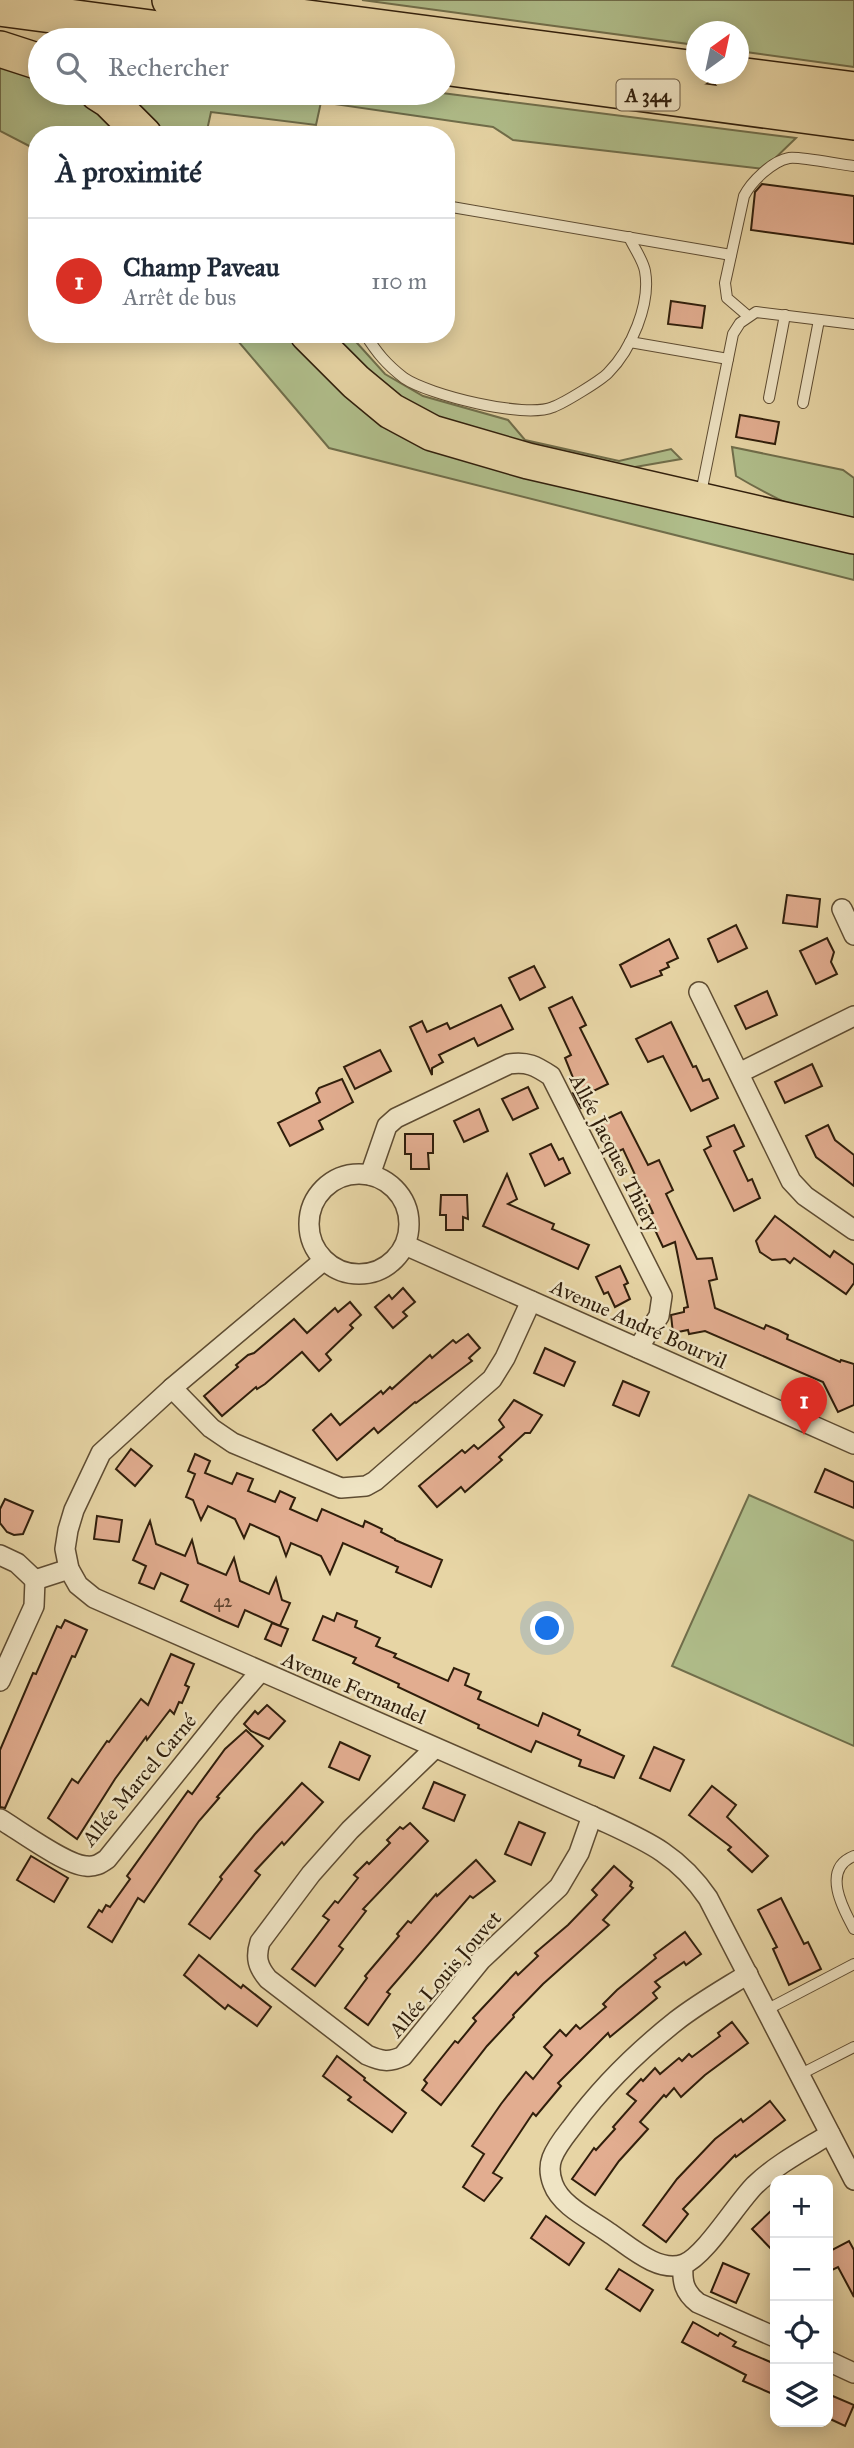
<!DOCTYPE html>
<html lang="fr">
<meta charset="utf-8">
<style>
body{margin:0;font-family:"IM FELL Great Primer",serif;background:#f6f6f7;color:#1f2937}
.controls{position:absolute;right:21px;bottom:21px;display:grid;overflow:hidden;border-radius:14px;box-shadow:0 4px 18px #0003}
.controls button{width:63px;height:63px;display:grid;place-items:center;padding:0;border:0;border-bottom:2px solid #e0e1e3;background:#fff;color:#1f2937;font:35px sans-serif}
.compass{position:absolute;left:686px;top:21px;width:63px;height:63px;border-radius:50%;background:#fff;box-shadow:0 4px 18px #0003;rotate:33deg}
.you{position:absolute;left:548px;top:1629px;width:24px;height:24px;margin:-18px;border:5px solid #fff;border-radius:50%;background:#1a73e8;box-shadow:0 0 0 10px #1a73e833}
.badge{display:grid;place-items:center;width:46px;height:46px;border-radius:50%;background:#d93025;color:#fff;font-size:23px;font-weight:700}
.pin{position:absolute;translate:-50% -58px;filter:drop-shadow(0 2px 4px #0008)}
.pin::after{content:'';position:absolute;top:37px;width:24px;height:21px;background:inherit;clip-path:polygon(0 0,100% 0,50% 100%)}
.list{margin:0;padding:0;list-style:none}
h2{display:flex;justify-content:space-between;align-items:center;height:91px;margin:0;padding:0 28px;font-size:30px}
h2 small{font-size:23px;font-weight:400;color:#747a83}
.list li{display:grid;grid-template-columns:46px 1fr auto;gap:21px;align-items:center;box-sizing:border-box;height:126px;padding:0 28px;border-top:2px solid #e0e1e3}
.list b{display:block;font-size:26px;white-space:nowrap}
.list p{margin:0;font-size:23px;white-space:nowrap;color:#747a83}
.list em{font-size:23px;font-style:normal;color:#747a83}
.icon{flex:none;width:38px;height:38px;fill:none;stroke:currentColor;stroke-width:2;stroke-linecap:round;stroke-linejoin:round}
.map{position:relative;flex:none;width:854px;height:2448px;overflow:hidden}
.search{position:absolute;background:#fff;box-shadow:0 4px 18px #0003;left:28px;top:28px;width:427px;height:77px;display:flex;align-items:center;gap:18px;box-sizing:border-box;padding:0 24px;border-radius:38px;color:#747a83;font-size:26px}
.panel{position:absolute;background:#fff;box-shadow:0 4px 18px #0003;left:28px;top:126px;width:427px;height:217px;border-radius:28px}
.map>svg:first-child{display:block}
.green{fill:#b0be8b;stroke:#706e4b;stroke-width:2}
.building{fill:#e2ad90;stroke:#301e0b;stroke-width:2}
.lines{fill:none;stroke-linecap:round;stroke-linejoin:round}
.lane-casing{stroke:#5e4c32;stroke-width:12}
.street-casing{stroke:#5e4c32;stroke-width:22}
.highway-casing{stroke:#301e0b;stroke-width:38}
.lane{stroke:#efe4c4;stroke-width:10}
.street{stroke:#efe4c4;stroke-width:19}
.highway{stroke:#e7d5a5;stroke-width:35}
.labels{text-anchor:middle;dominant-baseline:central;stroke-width:5;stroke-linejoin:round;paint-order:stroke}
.number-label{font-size:18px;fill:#5c422c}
.shield{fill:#efe4c4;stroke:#695942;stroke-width:2}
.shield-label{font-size:19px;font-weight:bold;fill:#301e0b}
.street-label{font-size:21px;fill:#301e0b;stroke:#efe4c4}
</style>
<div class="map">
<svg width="854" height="2448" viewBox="0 0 854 2448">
<rect width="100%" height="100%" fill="#e7d5a5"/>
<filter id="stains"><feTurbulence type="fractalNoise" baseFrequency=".00286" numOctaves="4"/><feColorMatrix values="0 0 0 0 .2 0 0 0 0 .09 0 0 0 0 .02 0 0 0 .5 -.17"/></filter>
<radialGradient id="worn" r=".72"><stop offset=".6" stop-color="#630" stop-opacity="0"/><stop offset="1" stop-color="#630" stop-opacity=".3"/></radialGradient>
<g class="green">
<path d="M362 0H854V67L739 51 738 32H696V45Z"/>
<path d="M0 63 40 78V93H75L92 101 125 135H37V150L0 131Z"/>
<path d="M111 93H442L796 138 764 169 513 140 493 127 321 102 316 125 211 112 206 135H157Z"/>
<path d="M232 334H292L365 408 854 552V580L329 448Z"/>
<path d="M320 334H349L385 374 423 396 508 420 525 440 619 461 671 449 681 459 618 470 415 415Z"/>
<path d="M732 447 843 470 854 478V527C810 516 775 499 736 476Z"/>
<path d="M749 1495 854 1541V1746L672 1666Z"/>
</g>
<g class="building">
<path d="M762 184 854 196V244L751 230 755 192Z"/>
<path d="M671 301 705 306 702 328 668 324Z"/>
<path d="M740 415 779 422 775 444 736 437Z"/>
<path d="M787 895 820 899 817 927 783 923Z"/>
<path d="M736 925 747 948 718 962 708 939Z"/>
<path d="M827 938 834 952 831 962 837 974 816 984 800 951Z"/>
<path d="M669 939 678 958 667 963 669 967 660 971 662 975 631 987 620 965Z"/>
<path d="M534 966 545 987 520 1000 509 978Z"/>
<path d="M767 991 777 1015 746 1029 735 1006Z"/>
<path d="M572 997 586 1025 580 1028 608 1084 587 1094 591 1103 581 1108 573 1093 578 1090 565 1058 571 1055 549 1008Z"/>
<path d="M501 1005 513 1029 478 1046 474 1038 439 1055 443 1062 432 1068V1075L410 1027 422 1021 427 1032 447 1023 450 1029Z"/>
<path d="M671 1022 693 1067 696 1066 703 1081 709 1079 718 1098 691 1111 663 1056 648 1062 636 1039Z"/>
<path d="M380 1050 391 1071 355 1089 344 1067Z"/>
<path d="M812 1064 822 1086 785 1103 775 1082Z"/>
<path d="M342 1079 353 1102 319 1121 323 1129 290 1146 278 1123 320 1102 316 1093 319 1088Z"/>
<path d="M528 1087 538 1108 513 1120 502 1099Z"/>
<path d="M479 1109 488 1131 464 1142 454 1121Z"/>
<path d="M621 1112 648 1165 659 1160 673 1190 666 1194 697 1259 712 1258 717 1279 709 1281 715 1308 764 1329 766 1325 778 1330 788 1335 787 1339 840 1362 841 1360 854 1364V1405L838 1412 823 1382 705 1331 689 1334 688 1330 673 1333 671 1315 684 1312V1308L688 1307 675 1242 663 1247 648 1215 653 1213 623 1149 617 1152 613 1143 609 1145 598 1123Z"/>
<path d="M734 1125 744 1146 734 1151 748 1181 752 1179 760 1198 734 1211 704 1150 711 1146 707 1137Z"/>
<path d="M828 1125 835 1140 854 1155V1186L816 1157 806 1136Z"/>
<path d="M405 1134H433V1153H428L429 1169H411V1154H405Z"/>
<path d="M551 1144 559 1160 563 1158 570 1173 545 1186 530 1154Z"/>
<path d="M507 1174 517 1199 508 1204 554 1224 552 1229 589 1245 578 1269 483 1226Z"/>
<path d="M441 1195H467L468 1219 463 1217V1230H446V1215H440Z"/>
<path d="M775 1216 830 1257 834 1251 854 1265V1283L846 1294 794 1258 790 1263 785 1259 772 1260 760 1252 756 1241Z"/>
<path d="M620 1266 628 1283 624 1285 630 1299 615 1307 608 1292 604 1294 596 1277Z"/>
<path d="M403 1288 415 1302 403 1312 407 1316 393 1328 375 1307 389 1295 392 1299Z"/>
<path d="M350 1302 361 1315 350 1325 353 1328 326 1354 331 1360 319 1371 302 1352 265 1384 257 1389 256 1387 222 1416 204 1396 238 1367 236 1365 248 1355 254 1353 294 1319 307 1333 335 1308 338 1312Z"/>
<path d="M468 1334 480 1348 469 1358 472 1361 416 1403 415 1402 378 1433 374 1428 337 1460 313 1430 331 1414 340 1425 381 1391 383 1394 390 1387 392 1389 430 1355 432 1358 453 1340 456 1343Z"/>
<path d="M545 1348 575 1362 564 1386 534 1373Z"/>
<path d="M623 1381 649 1392 639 1416 613 1405Z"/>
<path d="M514 1400 542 1415 530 1433H525L499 1457 502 1460 465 1492 461 1487 437 1507 419 1486 462 1450 465 1453 474 1445 478 1449 504 1427 499 1420Z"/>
<path d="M131 1449 152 1466 135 1486 116 1469Z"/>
<path d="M195 1454 210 1461 205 1473 232 1484 237 1473 253 1479 248 1491 275 1502 280 1491 295 1498 290 1509 317 1521 322 1509 363 1527 365 1521 382 1529 381 1532 395 1539V1540L442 1560 431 1587 396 1572 398 1567 343 1543 330 1574 321 1556 291 1543 286 1556 279 1537 250 1524 244 1538 235 1519 208 1506 201 1520 193 1500 186 1497 195 1474 188 1471Z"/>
<path d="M825 1469 854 1482V1508L815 1492Z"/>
<path d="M5 1499 33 1511 23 1534 14 1535 7 1532 0 1523V1509Z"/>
<path d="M97 1516 122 1520 119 1542 94 1539Z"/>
<path d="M150 1521 156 1544 185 1556 192 1540 198 1563 226 1575 234 1558 240 1581 269 1594 276 1578 282 1600 290 1603 280 1626 245 1610 238 1627 222 1620 181 1601 188 1585 161 1573 154 1589 139 1583 146 1566 133 1560Z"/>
<path d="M337 1613 357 1621 355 1627 380 1638 376 1646 396 1654 394 1657 448 1681 454 1668 469 1674 465 1685 481 1692 478 1699 538 1726 543 1713 580 1730 578 1735 624 1756 614 1778 579 1766 581 1760 536 1741 531 1752 478 1728 479 1725 398 1687 399 1684 353 1663 356 1658 313 1640 323 1616 334 1621Z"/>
<path d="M65 1620 87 1630 75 1657 72 1656 5 1808 0 1807V1750L33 1673 36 1674 57 1626 61 1628Z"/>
<path d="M272 1623 288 1629 281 1646 265 1639Z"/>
<path d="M171 1654 194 1664 185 1685 189 1687 182 1703 179 1702 174 1714 170 1710 147 1740 146 1737 115 1779 77 1839 48 1818 72 1779 78 1783 107 1741 109 1742 141 1699 148 1705Z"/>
<path d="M267 1705 285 1721 269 1739 251 1731 244 1724 255 1711 258 1714Z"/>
<path d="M246 1730 263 1746 217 1797 219 1798 199 1821 144 1902 138 1898 112 1942 88 1927 99 1910 102 1912 106 1905 110 1907 130 1879 127 1876 188 1791 192 1794 225 1749Z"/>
<path d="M340 1742 370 1756 359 1780 329 1767Z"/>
<path d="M654 1747 684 1760 670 1791 640 1778Z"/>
<path d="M434 1782 465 1795 454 1821 423 1808Z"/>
<path d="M302 1783 323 1802 284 1845 282 1842 255 1871 260 1875 210 1939 189 1924 222 1879 220 1877 255 1834Z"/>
<path d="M712 1786 736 1805 727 1817 768 1856 752 1872 728 1850 731 1847 689 1815Z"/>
<path d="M519 1822 545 1833 531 1865 505 1854Z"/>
<path d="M410 1823 428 1841 363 1909 366 1911 339 1946 343 1949 315 1986 292 1969 329 1920 323 1916 335 1901 338 1903 358 1878 354 1875 367 1862 369 1864 390 1843 387 1840 400 1827 403 1829Z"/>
<path d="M31 1856 68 1878 54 1902 17 1880Z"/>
<path d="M476 1860 495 1881 473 1898 470 1896 387 1992 390 1994 368 2025 345 2008 367 1978 365 1976 399 1936 397 1934 408 1921 411 1923 436 1894 437 1896Z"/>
<path d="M614 1866 632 1882 630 1886 633 1888 603 1920 609 1925 543 1984 513 2015 514 2017 487 2046 441 2105 422 2090 427 2083 424 2080 455 2041 458 2043 476 2021 473 2018 516 1972 518 1975 538 1956 535 1953 568 1925 597 1895 592 1890Z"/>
<path d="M781 1898 804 1944 808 1942 821 1969 789 1985 773 1949 777 1947 758 1910Z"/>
<path d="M685 1932 701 1954 686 1965 684 1962 655 1982 660 1987 653 1993 657 1998 610 2037 608 2033 558 2083 561 2086 536 2116 533 2113 493 2173 502 2178 484 2201 463 2187 484 2154 472 2146 501 2104 526 2072 533 2079 552 2055 544 2047 560 2030 566 2036 576 2025 580 2029 606 2007 603 2004 617 1990 656 1958 654 1955Z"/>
<path d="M199 1955 241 1988 243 1985 271 2007 257 2026 228 2005 225 2009 184 1975Z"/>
<path d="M732 2022 748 2043 705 2075 681 2097 674 2088 666 2097 664 2095 640 2122 648 2129 619 2161 595 2195 572 2179 594 2148 596 2150 615 2129 613 2127 636 2101 627 2094 641 2079 643 2081 655 2068 660 2074 679 2058 682 2061 689 2054 692 2057 720 2036 718 2033Z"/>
<path d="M337 2056 365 2078 364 2080 406 2113 392 2132 348 2100 351 2097 323 2076Z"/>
<path d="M770 2101 785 2120 736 2157 735 2155 683 2209 688 2214 666 2242 643 2225 677 2179 715 2139 741 2119 743 2122Z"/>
<path d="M775 2207V2253L752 2229Z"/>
<path d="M546 2216 584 2243 569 2265 531 2238Z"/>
<path d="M849 2241 854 2250V2297L838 2267 828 2272V2252Z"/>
<path d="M723 2263 749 2274 736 2303 711 2292Z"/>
<path d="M619 2269 653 2290 640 2311 606 2289Z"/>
<path d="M693 2322 718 2336 720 2333 736 2342 733 2346 775 2364V2395L743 2381 746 2375 682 2342Z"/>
<path d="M828 2394 854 2405 845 2426 828 2418Z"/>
</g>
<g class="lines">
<g class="lane-casing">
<g id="lane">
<path d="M446 206 731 255"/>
<path d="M748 316 727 298 725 283 744 196C751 182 772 161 789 158 799 156 841 165 854 166"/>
<path d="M365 334C377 353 386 364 404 378 429 395 525 419 553 407 564 403 600 381 608 373 631 350 651 304 645 271 643 260 634 248 629 237"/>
<path d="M630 342 728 359"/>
<path d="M769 398 785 315"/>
<path d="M803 403 819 320"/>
<path d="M701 493 733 334 740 323 756 312 854 324"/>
<path d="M854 1856C821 1869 843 1909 854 1929"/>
<path d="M766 2010 854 1964"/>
<path d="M799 2075 854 2047"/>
</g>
</g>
<g class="street-casing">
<g id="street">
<path d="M842 909 854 935"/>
<path d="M699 992 791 1181 805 1196 854 1230"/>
<path d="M739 1073 854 1016"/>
<circle cx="359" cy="1224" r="50"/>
<path d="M370 1175 387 1126 396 1118 509 1064C527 1061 536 1066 551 1076L662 1296 659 1316 638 1348"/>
<path d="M405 1245 854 1444"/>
<path d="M323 1261 172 1388 101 1453 74 1510 68 1530 65 1549 69 1569 78 1585 94 1598 592 1816C641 1839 676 1851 708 1898L854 2180"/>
<path d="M172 1388 211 1428 233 1443 341 1488 366 1486 375 1481 492 1379 505 1358 531 1301"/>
<path d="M0 1555 17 1563 35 1580"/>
<path d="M35 1580 69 1569"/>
<path d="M0 1681 34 1606 35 1580"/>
<path d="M435 1748 350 1830 311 1874 260 1942C255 1958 258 1967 268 1979L367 2055C381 2061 389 2063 403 2056L481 1960 559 1887 579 1853 592 1816"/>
<path d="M0 1819C20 1831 66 1865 86 1866 95 1867 100 1864 107 1859L227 1710 260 1672"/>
<path d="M748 1974C724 1989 699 2003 676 2021 637 2052 602 2086 572 2127 565 2136 556 2147 552 2158 549 2166 550 2176 553 2184 561 2206 590 2219 608 2232 628 2245 658 2274 684 2264 705 2256 736 2204 755 2185 777 2164 804 2150 830 2134"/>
<path d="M683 2265C682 2282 684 2292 698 2303L775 2337"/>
<path d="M828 2361 854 2373"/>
</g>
</g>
<g class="highway-casing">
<g id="highway">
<path d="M170 0 696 69"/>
<path d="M0 8 241 40"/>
<path d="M0 49 40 62"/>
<path d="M443 67 854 122"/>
<path d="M730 74 854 90"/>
<path d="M98 93 109 100 144 135"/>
<path d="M308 334 356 382 391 411 432 433 528 461 854 536"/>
</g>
</g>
<use href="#lane" class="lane"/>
<use href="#street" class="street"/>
<use href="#highway" class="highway"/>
</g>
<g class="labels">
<g class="number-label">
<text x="223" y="1601">42</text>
</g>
<rect class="shield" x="616.5" y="79.5" width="63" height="31" rx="5"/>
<g class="shield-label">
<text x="648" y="95">A 344</text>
</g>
<g class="street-label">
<text transform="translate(615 1153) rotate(63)">Allée Jacques Thiery</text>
<text transform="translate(639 1324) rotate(24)">Avenue André Bourvil</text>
<text transform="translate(354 1688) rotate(23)">Avenue Fernandel</text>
<text transform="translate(139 1780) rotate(-50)">Allée Marcel Carné</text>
<text transform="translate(445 1974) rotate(-49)">Allée Louis Jouvet</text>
</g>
</g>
<rect width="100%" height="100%" filter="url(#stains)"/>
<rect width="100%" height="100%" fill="url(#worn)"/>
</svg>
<div class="controls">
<button>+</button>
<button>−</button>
<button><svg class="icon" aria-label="locate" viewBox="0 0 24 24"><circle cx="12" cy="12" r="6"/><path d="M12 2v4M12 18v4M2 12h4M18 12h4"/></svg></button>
<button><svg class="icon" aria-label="layers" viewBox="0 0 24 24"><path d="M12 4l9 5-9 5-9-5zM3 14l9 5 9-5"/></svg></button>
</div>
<svg class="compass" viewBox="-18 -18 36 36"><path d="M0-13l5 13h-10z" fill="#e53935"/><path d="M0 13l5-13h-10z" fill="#747a83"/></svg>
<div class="you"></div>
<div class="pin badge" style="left:804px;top:1435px">1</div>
<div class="search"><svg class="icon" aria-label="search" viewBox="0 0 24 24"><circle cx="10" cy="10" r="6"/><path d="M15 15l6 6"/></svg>Rechercher</div>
<section class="panel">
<h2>À proximité<small></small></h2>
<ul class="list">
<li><span class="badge">1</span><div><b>Champ Paveau</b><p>Arrêt de bus</p></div><em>110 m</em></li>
</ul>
</section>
</div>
